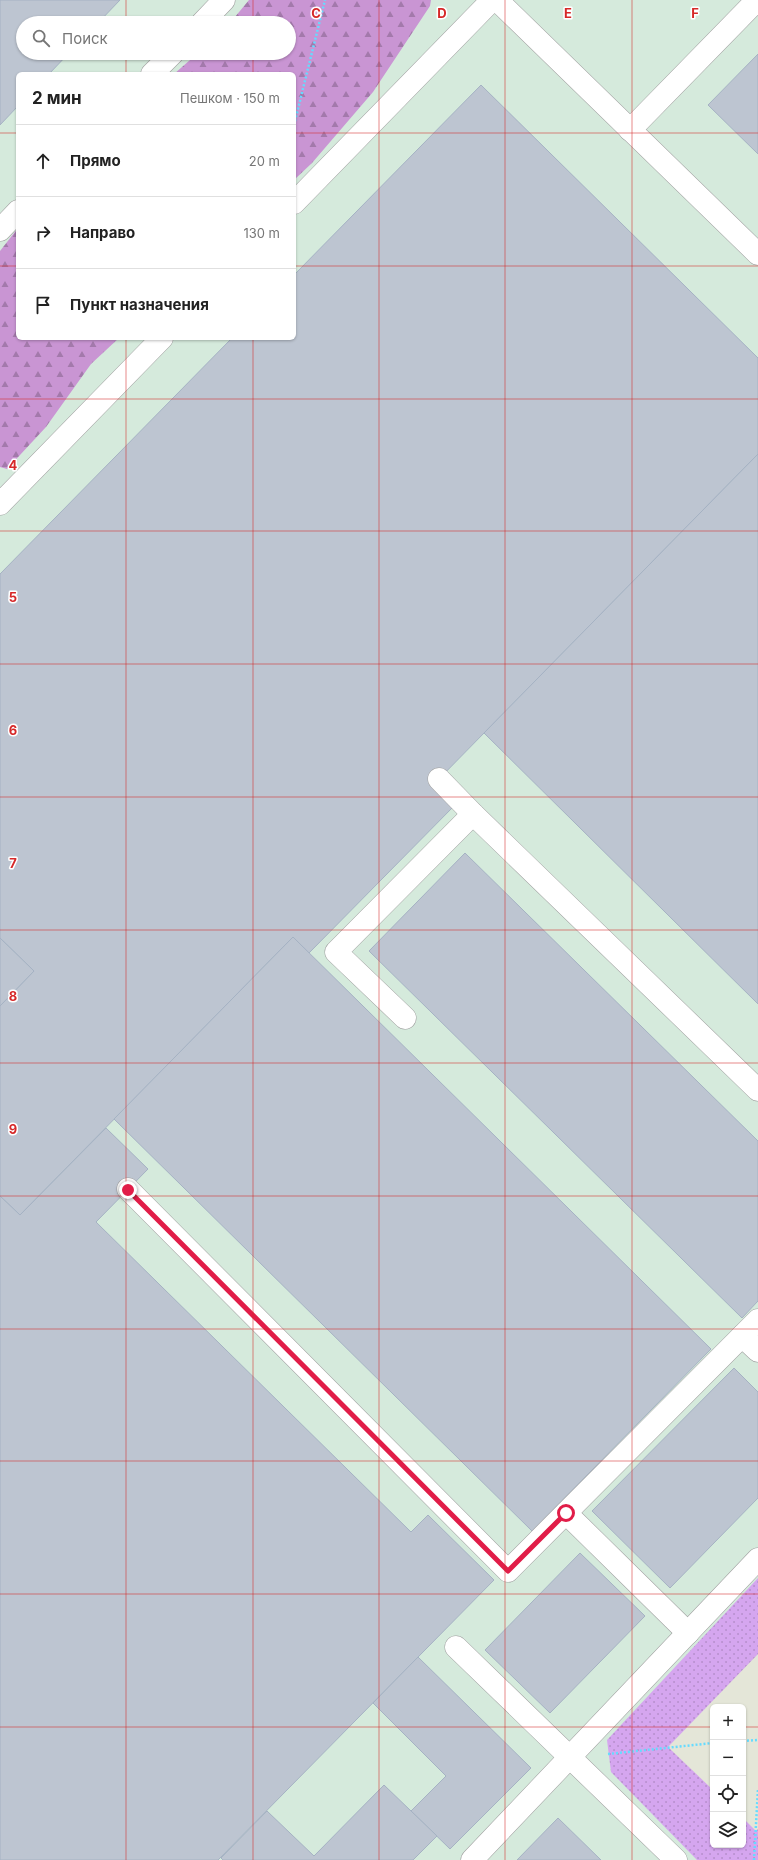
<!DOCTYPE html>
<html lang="ru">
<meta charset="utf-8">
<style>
body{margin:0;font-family:Inter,sans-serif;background:#f6f6f6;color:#222}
.controls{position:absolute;right:12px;bottom:12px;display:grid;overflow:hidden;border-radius:6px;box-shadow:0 1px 3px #0004}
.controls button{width:36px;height:36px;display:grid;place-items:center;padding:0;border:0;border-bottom:1px solid #e0e0e0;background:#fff;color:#222;font:20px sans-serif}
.stop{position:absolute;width:12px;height:12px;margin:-9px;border:3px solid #e11d48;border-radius:50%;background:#fff}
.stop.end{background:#e11d48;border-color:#fff;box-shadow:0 1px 4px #0008}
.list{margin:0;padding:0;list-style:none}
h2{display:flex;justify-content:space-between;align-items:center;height:52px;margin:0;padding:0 16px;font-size:17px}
h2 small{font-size:13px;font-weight:400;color:#767676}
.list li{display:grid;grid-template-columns:26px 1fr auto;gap:12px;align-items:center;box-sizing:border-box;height:72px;padding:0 16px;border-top:1px solid #e0e0e0}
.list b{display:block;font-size:15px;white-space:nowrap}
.list em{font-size:13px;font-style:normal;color:#767676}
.icon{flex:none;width:22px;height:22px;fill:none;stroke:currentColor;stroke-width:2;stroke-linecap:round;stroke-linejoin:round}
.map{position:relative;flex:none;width:758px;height:1860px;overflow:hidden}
.search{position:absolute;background:#fff;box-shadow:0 1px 3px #0004;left:16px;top:16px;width:280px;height:44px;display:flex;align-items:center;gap:10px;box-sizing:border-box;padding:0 14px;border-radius:22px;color:#767676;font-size:15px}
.panel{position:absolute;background:#fff;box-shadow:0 1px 3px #0004;left:16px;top:72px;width:280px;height:268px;border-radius:6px}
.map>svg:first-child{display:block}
.industrial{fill:#d5eadc;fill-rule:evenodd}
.grass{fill:url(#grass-dots);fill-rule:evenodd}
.forest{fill:url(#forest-firs)}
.plaza{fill:#e4e6d8}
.building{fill:#bdc5d1;stroke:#a5b2c3}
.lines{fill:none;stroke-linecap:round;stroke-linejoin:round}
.minor-casing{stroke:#a0a0a0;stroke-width:23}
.path{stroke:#66dbff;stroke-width:2.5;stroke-dasharray:2 2;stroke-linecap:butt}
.minor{stroke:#fff;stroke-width:22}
.route{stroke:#e11d48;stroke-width:5}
.grid{fill:none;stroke:#d62828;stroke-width:1;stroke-opacity:0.55}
.grid-label{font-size:13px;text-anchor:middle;font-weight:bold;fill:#d62828;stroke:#fff;stroke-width:3;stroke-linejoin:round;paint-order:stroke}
</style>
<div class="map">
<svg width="758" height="1860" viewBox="0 0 758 1860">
<defs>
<pattern id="grass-dots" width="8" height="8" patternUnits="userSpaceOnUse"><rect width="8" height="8" fill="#d5a6ef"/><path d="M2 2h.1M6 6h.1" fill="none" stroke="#b68ecc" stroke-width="1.8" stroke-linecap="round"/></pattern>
<pattern id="forest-firs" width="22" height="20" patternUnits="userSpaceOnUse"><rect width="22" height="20" fill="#c995d3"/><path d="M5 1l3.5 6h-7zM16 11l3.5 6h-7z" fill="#a379ab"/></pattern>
</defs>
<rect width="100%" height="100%" fill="#e4e6f0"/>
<path class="industrial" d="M0 0H758V1860H0ZM23 23H289V53H23ZM18 74H294V338H18ZM713 1707H743V1845H713Z"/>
<path class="grass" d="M758 1578V1860H697L611 1772 607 1740ZM713 1707H743V1845H713Z"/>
<g class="forest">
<path d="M249 0H431L430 6 373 92 312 163 294 180V74H174L198 53H289V23H230Z"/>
<path d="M18 228V338H119L91 364 46 427 7 469 0 467V251Z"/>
</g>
<path class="plaza" d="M758 1654V1829L756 1831 743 1818V1707H713V1790L668 1747Z"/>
<g class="building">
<path d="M0 0H120L98 23H23V53H69L49 74H18V106L0 125Z"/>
<path d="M758 54V154L708 105Z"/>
<path d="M481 85 758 358V454L433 785 454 806 309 953 293 937 20 1215 0 1196V1006L34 971 0 938V574L232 338H294V275Z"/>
<path d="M758 454V1004L484 733Z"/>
<path d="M465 853 758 1141V1301L742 1318 369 951Z"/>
<path d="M293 937 711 1349 532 1531 114 1119Z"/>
<path d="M0 938 34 971 0 1006Z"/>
<path d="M106 1128 148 1169 96 1222 411 1532 428 1515 494 1580 218 1860H0V1196L20 1215Z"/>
<path d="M734 1368 758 1392V1498L670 1588 592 1511Z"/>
<path d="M580 1553 645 1616 550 1713 485 1650Z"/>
<path d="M418 1657 531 1768 450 1849 411 1811 446 1776 373 1703Z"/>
<path d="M384 1785 437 1836 413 1860H223L221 1858 267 1811 314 1856Z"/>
<path d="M558 1818 601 1860H517Z"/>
</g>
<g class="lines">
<g class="minor-casing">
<g id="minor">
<path d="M497 0 758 254"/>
<path d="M202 23 224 0"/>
<path d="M152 74 173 53"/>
<path d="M630 130 757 0"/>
<path d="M294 203 492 0"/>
<path d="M0 230 18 211"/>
<path d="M0 504 162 338"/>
<path d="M439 779 473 814"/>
<path d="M405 1018 336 952 473 814 758 1090"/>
<path d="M128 1189 508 1571 758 1320"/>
<path d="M742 1336 758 1351"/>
<path d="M566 1513 688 1633"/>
<path d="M456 1647 676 1860"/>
<path d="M472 1860 758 1559"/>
</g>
</g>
<g class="path">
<path d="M294 125 325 0"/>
<path d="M743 1741 758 1740"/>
<path d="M608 1754 713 1743"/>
<path d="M754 1860 758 1789"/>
</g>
<use href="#minor" class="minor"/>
</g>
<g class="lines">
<path class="route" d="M128 1190 508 1571 566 1513"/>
</g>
<path class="grid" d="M126 0V23M253 0V23M379 0V1860M505 0V1860M632 0V1860M126 53V74M253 53V74M0 133H18M294 133H758M0 266H18M294 266H758M126 338V1860M253 338V1860M0 399H758M0 531H758M0 664H758M0 797H758M0 930H758M0 1063H758M0 1196H758M0 1329H758M0 1461H758M0 1594H758M0 1727H713M743 1727H758"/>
<g class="grid-label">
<text x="316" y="18">C</text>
<text x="442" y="18">D</text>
<text x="568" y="18">E</text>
<text x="695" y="18">F</text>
<text x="13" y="470">4</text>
<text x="13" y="602">5</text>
<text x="13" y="735">6</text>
<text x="13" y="868">7</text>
<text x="13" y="1001">8</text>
<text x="13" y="1134">9</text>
</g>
</svg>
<div class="controls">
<button>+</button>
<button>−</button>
<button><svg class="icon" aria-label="locate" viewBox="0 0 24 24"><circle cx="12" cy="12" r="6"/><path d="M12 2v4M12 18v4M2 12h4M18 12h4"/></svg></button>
<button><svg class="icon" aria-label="layers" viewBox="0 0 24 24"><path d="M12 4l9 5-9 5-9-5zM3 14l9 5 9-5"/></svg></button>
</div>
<div class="stop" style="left:566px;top:1513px"></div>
<div class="stop end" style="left:128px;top:1190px"></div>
<div class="search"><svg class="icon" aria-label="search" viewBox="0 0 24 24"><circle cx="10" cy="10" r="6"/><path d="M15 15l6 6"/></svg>Поиск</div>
<section class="panel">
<h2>2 мин<small>Пешком · 150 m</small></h2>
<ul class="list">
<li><svg class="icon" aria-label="ahead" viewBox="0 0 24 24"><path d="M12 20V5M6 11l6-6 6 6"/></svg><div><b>Прямо</b></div><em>20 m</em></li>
<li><svg class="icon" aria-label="right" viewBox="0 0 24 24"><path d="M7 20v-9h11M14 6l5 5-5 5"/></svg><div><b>Направо</b></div><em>130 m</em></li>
<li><svg class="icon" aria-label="arrive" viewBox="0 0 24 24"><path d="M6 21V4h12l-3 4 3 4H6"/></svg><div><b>Пункт назначения</b></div></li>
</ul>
</section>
</div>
